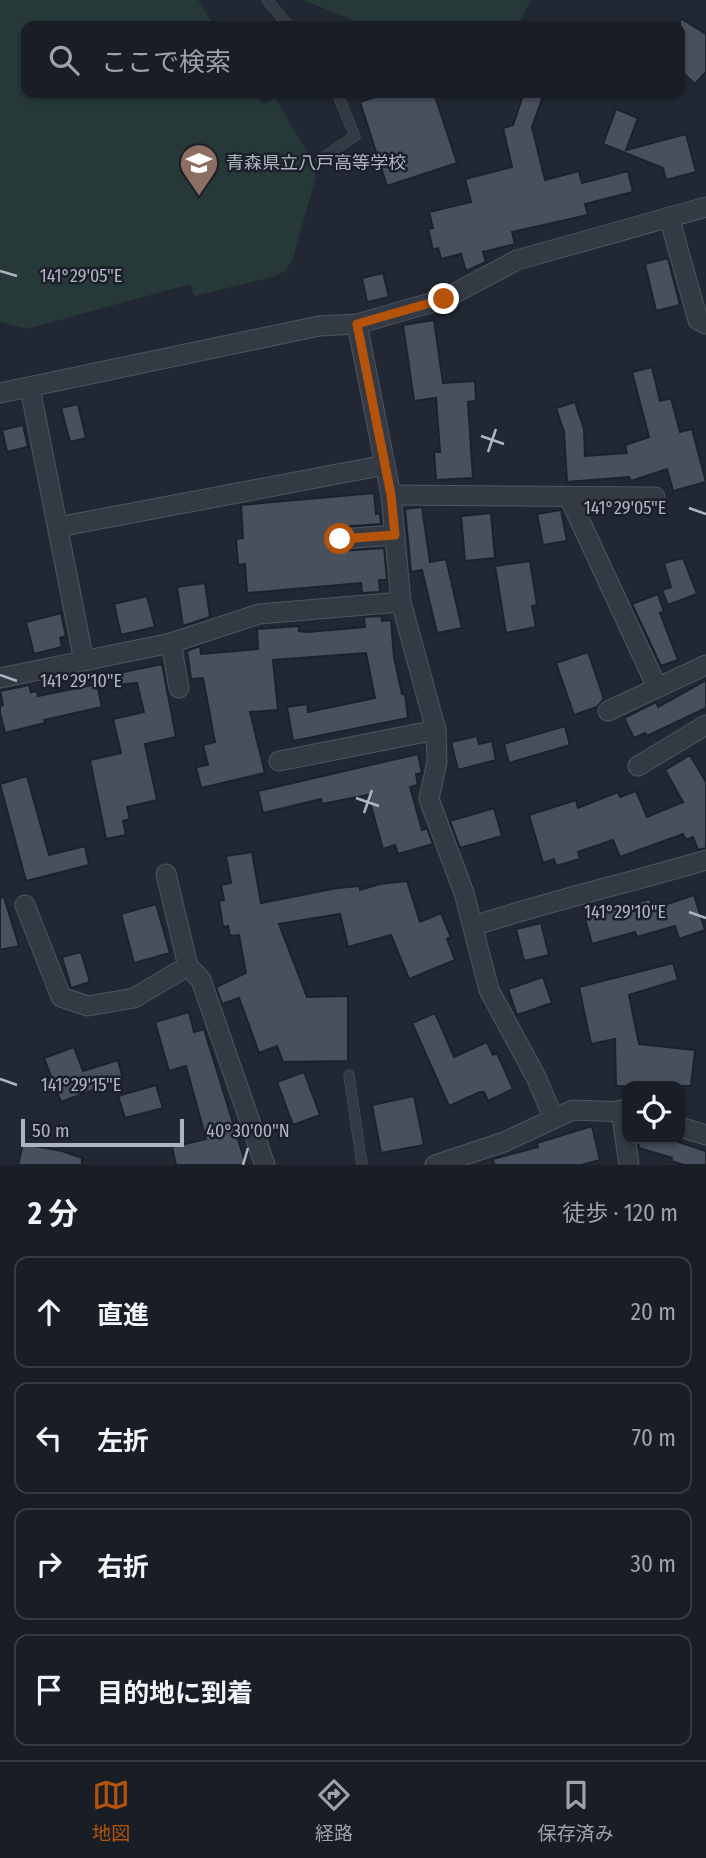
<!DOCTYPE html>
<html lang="ja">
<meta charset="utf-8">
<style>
body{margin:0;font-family:"Fira Sans Condensed","Noto Sans JP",sans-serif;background:#262b32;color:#f1f3f6}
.controls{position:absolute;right:21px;bottom:21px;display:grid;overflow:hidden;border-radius:14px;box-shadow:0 2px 5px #0004}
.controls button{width:63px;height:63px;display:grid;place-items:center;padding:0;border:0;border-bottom:2px solid #373c43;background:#191e26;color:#f1f3f6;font:35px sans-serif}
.scale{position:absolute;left:21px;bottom:18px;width:163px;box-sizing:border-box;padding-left:7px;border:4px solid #aeb5c1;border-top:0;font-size:19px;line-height:24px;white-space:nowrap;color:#aeb5c1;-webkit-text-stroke:5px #1a1f29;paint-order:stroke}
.stop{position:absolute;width:21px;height:21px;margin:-16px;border:5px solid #b45309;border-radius:50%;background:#fff}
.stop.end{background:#b45309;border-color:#fff;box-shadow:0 2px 7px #0008}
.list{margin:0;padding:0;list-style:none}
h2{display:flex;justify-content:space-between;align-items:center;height:91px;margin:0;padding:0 28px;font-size:30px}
h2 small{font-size:23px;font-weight:400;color:#9fa2a7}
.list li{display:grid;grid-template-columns:46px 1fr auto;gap:21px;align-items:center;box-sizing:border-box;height:112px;margin:0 14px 14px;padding:0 14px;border:2px solid #373c43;border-radius:14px}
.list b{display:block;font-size:26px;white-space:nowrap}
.list em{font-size:23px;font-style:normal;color:#9fa2a7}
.icon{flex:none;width:38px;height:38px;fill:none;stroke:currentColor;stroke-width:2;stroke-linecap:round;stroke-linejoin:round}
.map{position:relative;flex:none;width:706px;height:1165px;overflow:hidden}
.search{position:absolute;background:#191e26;box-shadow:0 2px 5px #0004;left:21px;right:21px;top:21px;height:77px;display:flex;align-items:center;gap:18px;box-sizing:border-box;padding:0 24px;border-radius:14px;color:#9fa2a7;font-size:26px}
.sheet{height:595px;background:#191e26}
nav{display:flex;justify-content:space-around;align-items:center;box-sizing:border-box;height:98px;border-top:2px solid #373c43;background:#191e26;font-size:19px;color:#9fa2a7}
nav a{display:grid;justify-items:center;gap:4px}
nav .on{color:#b45309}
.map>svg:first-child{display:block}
.green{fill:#273838}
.building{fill:#484f5d;stroke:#1c212b;stroke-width:2}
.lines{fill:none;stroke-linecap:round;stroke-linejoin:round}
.lane-casing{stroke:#4f555f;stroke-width:11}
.street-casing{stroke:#4f555f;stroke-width:21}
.lane{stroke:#343a44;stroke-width:10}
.street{stroke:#343a44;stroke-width:19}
.route{stroke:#b45309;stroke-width:9}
.ticks{fill:none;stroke:#aeb5c1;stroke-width:2.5}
.labels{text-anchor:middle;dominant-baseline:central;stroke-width:5;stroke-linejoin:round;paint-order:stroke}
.poi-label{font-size:18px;fill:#aeb5c1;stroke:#1a1f29;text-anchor:start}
.ticks-label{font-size:18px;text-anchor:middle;fill:#aeb5c1;stroke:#1a1f29;stroke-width:5;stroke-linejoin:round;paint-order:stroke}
</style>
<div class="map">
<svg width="706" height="1165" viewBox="0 0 706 1165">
<rect width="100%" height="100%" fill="#212833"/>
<g class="green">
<path d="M0 0H198L214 26H26V93H255L263 104 275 98 309 155 316 177 293 258 286 270 275 276 194 296 190 284 27 329 0 322Z"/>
<path d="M303 0H530L519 26H368Z"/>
</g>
<g class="building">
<path d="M680 18 706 34V72L695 84 680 70Z"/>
<path d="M388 93H434L457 163 387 186 360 102Z"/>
<path d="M524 93H544L532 127 545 180 579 171 582 183 628 171 633 192 585 204 588 215 512 232 515 244 483 252 486 262 466 271 461 254 441 259 438 248 433 250 428 229 433 228 429 212 471 202 465 179 512 167 503 128 513 125Z"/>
<path d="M616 109 638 118 626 150 686 134 696 172 666 180 663 168 603 144Z"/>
<path d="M668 258 680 305 656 311 645 264Z"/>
<path d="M383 273 389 297 367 302 362 278Z"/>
<path d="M434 320 443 383 475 381 476 401 468 402 473 478 436 480 434 452H440L436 398 414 401 403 325Z"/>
<path d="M652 367 660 401 671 398 680 432 692 429 706 482 673 491 667 469 631 481 629 477 567 482 564 432 556 408 575 402 584 429 585 456 627 453 625 445 649 437 632 372Z"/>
<path d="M78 404 86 438 70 442 61 408Z"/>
<path d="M23 425 28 447 7 452 2 430Z"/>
<path d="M374 493 376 514 380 513 381 524 338 527 329 533 328 539 330 546 340 551 384 548 387 580H379L380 592 362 593 361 583 247 593 245 564 238 565 236 539 243 538 241 505Z"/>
<path d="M422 507 430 562 446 559 462 628 437 633 422 570 411 572 405 509Z"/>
<path d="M561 510 567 541 543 545 537 514Z"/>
<path d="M491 513 495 558 465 561 461 516Z"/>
<path d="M683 558 697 594 668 605 662 590 671 587 664 563Z"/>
<path d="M530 561 537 605 532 606 536 627 506 633 495 566Z"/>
<path d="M205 583 210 617 183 626 177 587Z"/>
<path d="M658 594 664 612 660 613 678 660 661 666 632 604Z"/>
<path d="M147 596 155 627 121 635 114 604Z"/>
<path d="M61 613 66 636 60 638 62 647 34 654 26 622Z"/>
<path d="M381 616 382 621 391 620 394 657 402 694H405L408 718 293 741 287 707 307 704 308 712 375 698 366 653 273 660 278 710 250 712 265 773 201 788 196 767 208 765 203 745 215 742 203 678 191 679 187 651 200 646 201 654 258 649 257 629 299 626V631L307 632 365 627 364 617Z"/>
<path d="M588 652 604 699 597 707 574 715 556 663Z"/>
<path d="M162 664 176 737 145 744 157 800 127 807 130 819 123 821 126 835 106 839 90 760 121 753 113 719 144 712 137 683 116 685 114 674Z"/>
<path d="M706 680V708L647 736 645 733 634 738 624 718 656 702 658 707Z"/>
<path d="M97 684 102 707 44 720 45 723 5 733 0 713V706L3 705 0 691 29 685 31 692 37 691 38 696Z"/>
<path d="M565 726 570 745 509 763 504 744Z"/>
<path d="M477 736 479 744 492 741 496 760 458 770 451 742Z"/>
<path d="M418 754 422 773 416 774 418 785 410 787 422 830 427 828 433 844 398 854 395 845 383 849 368 795 322 804 321 799 263 813 258 791Z"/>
<path d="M690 755 706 782V848L698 850 693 837 686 840 683 834 620 857 613 840 578 852 580 859 556 866 554 859 543 863 529 815 576 800 578 808 618 792 620 797 636 791 647 817 683 802 665 770Z"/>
<path d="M27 776 49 855 85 846 89 865 26 881 0 784Z"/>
<path d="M494 808 502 836 460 848 450 821Z"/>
<path d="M252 852 261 903 337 888 360 886V890L380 884 407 881 420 922 441 913 451 937 447 939 455 960 409 979 391 935 348 947 340 914 279 924 307 997 348 996V1061L283 1062 277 1046 259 1053 239 998 222 1004 216 987 246 973 239 935 230 936 228 926 223 927 219 901 224 900 221 885 231 883 226 856Z"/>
<path d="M694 895 705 930 679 939 675 926 637 937 635 932 592 944 584 915 650 899 653 909Z"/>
<path d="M4 897 19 946 0 950V898Z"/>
<path d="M156 904 170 953 134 963 121 914Z"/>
<path d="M541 923 549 955 524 961 516 929Z"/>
<path d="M81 952 90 982 71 988 62 957Z"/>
<path d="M673 963 678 980 629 995 639 1044 695 1050 691 1086H616L615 1039 591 1044 579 987Z"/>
<path d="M543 977 552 1003 517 1015 508 989Z"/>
<path d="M189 1012 194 1032 204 1029 246 1165H176L172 1147 206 1139 186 1066 169 1071 155 1022Z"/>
<path d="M435 1013 454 1057 487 1042 493 1055 497 1053 513 1089 488 1101 484 1092H480L449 1106 412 1023Z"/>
<path d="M74 1047 83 1071 118 1060 123 1079 61 1102 44 1058Z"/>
<path d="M304 1072 320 1115 293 1125 277 1082Z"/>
<path d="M156 1085 163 1108 125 1118 118 1096Z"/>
<path d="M414 1096 424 1145 381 1153 372 1105Z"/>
<path d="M592 1126 600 1160 581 1165H494L493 1159 538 1147 537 1143Z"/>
<path d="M638 1139H669L706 1151V1165H684L671 1161 672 1158 639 1148Z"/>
<path d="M23 1144 62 1151 82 1158V1165H18Z"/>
</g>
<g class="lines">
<g class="lane-casing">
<g id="lane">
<path d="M267 0 289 26"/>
<path d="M321 159 355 136 337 93"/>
<path d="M349 1075 362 1165"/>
</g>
</g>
<g class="street-casing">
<g id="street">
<path d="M669 217 698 320 706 324"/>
<path d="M357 324 391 495 401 602 436 730 437 762 429 799 464 893 489 990 536 1077 553 1117"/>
<path d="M30 388 84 661"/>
<path d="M0 393 319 326 357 324 444 299 517 260 706 207"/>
<path d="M391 495 655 497"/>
<path d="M569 497 657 687"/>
<path d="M58 527 385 465"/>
<path d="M340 539 395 535"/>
<path d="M0 678 171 643"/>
<path d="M179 688 171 643 259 614 401 602"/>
<path d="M608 711 706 665"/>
<path d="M279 761 436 730"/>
<path d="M638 766 706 725"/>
<path d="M166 874 188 966"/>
<path d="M25 905 61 997 88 1006 134 998 188 966 201 980 265 1165"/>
<path d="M473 926C550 901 628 883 706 860"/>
<path d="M621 1110 629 1165"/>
<path d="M680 1127 706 1135"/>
<path d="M435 1165 504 1142 573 1110 627 1112"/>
</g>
</g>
<use href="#lane" class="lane"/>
<use href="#street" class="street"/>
</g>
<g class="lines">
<path class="route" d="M340 539 395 535 391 495 357 324 444 299"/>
</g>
<path class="ticks" d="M0 271 17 276M481 436 504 444M488 452 496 429M689 508 706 514M0 675 17 681M356 798 379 806M364 813 372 790M689 912 706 918M0 1079 17 1085M243 1165 248 1148"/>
<defs>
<g id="school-pin" transform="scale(2.0125)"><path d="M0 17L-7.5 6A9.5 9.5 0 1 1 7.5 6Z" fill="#8d6e63" stroke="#1a1f29"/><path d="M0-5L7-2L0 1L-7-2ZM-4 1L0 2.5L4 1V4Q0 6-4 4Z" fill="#fff"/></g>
</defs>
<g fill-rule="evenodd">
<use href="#school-pin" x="199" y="163"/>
</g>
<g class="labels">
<g class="poi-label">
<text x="226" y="163">青森県立八戸高等学校</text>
</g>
</g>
<g class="ticks-label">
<text x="81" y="282">141°29'05"E</text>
<text x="625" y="514">141°29'05"E</text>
<text x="81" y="687">141°29'10"E</text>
<text x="625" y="918">141°29'10"E</text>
<text x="81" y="1091">141°29'15"E</text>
<text x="248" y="1137">40°30'00"N</text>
</g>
</svg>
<div class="controls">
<button><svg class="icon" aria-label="locate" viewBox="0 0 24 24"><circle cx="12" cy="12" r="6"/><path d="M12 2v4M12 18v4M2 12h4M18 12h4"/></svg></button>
</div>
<div class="scale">50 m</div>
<div class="stop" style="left:340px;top:539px"></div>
<div class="stop end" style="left:444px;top:299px"></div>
<div class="search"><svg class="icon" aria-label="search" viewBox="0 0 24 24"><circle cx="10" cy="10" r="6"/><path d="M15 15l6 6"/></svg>ここで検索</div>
</div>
<section class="sheet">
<h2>2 分<small>徒歩 · 120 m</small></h2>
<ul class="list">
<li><svg class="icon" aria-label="ahead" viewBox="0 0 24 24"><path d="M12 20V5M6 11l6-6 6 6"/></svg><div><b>直進</b></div><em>20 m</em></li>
<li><svg class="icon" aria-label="left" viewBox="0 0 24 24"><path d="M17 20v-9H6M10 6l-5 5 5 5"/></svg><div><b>左折</b></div><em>70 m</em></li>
<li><svg class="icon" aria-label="right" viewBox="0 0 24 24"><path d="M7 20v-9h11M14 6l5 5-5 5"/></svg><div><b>右折</b></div><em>30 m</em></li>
<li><svg class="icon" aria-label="arrive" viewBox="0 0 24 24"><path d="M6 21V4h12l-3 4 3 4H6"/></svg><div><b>目的地に到着</b></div></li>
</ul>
</section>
<nav>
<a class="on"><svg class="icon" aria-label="map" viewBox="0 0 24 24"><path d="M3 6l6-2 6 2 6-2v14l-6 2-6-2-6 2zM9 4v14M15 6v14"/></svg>地図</a>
<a><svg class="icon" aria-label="directions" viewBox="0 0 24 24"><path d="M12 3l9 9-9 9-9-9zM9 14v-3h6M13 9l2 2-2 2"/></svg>経路</a>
<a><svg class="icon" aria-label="saved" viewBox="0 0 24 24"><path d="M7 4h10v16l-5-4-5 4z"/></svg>保存済み</a>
</nav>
